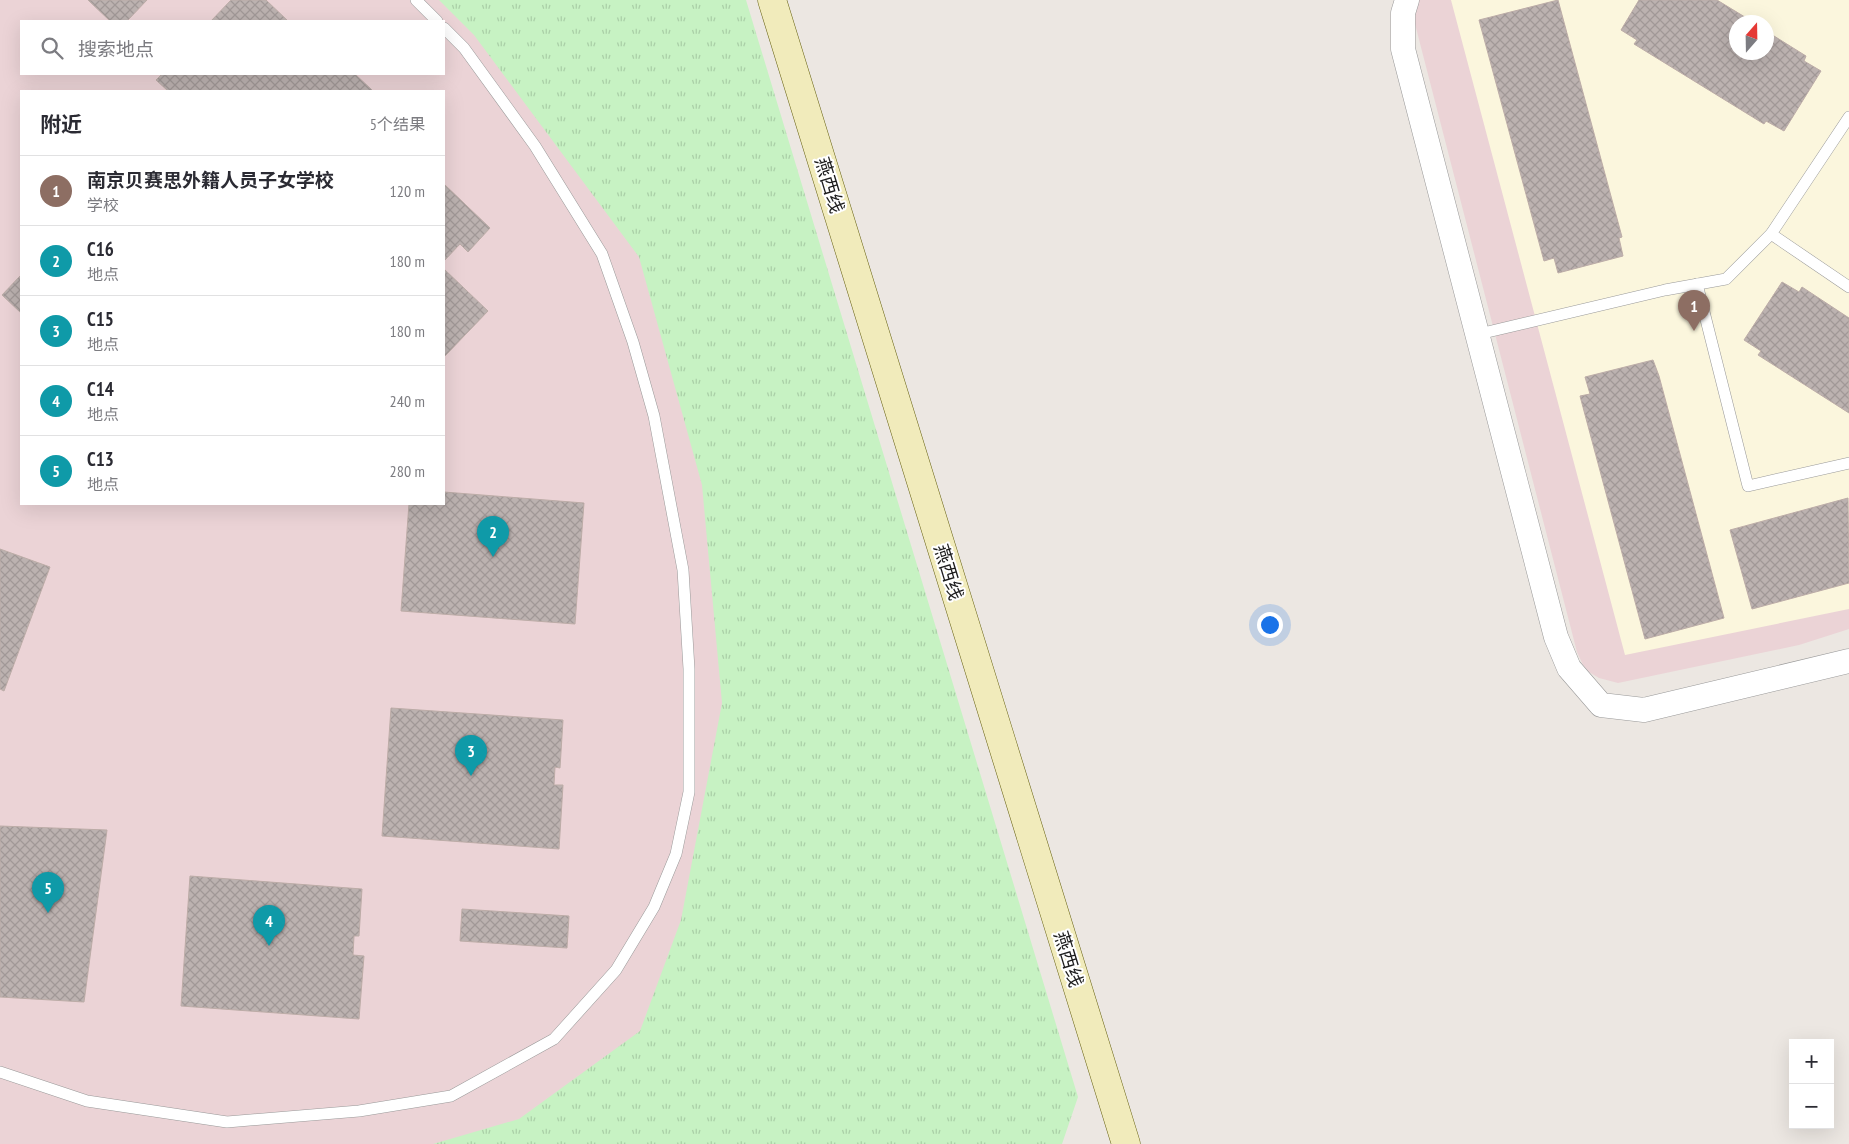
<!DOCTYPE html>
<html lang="zh">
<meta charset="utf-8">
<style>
body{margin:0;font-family:"PT Sans Narrow","Noto Sans SC",sans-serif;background:#f7f7f7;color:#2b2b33}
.controls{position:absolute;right:15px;bottom:15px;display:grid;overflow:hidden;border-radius:0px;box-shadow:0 5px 20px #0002}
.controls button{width:45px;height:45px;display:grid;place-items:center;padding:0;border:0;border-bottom:1px solid #e1e1e2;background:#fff;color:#2b2b33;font:25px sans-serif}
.compass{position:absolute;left:1729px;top:15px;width:45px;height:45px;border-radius:50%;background:#fff;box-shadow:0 5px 20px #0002;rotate:20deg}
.you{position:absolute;left:1269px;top:624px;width:18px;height:18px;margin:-12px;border:4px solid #fff;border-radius:50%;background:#1a73e8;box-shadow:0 0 0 8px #1a73e833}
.badge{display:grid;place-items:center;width:32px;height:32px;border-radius:50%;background:#d93025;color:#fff;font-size:16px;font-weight:700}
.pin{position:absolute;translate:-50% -41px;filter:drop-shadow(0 1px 2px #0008)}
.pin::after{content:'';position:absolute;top:26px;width:18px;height:15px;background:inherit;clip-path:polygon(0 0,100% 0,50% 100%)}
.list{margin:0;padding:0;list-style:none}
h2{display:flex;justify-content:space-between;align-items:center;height:65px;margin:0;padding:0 20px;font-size:21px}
h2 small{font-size:16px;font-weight:400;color:#7c7c81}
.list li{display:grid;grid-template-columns:32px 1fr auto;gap:15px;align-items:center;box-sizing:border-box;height:70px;padding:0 20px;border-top:1px solid #e1e1e2}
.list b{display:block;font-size:19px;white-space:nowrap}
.list p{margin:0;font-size:16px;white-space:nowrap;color:#7c7c81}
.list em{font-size:16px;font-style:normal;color:#7c7c81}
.icon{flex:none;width:28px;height:28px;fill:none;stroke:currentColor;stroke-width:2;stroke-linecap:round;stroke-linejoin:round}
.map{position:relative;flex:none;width:1849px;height:1144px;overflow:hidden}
.search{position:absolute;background:#fff;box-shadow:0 5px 20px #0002;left:20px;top:20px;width:425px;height:55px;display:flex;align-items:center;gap:12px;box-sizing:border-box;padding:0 18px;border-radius:0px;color:#7c7c81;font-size:19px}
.panel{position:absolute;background:#fff;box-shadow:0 5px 20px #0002;left:20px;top:90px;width:425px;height:415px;border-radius:0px}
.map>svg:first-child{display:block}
.commercial{fill:#ebd3d6;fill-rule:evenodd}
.education{fill:#fbf6dd;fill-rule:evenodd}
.park{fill:url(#park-tufts)}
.building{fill:url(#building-cross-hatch);stroke:#bcaca7}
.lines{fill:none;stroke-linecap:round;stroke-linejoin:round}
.lane-casing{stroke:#999;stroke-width:12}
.street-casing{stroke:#999;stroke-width:25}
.secondary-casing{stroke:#656010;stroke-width:29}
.lane{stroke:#fff;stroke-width:11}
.street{stroke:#fff;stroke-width:24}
.secondary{stroke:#f1ebbb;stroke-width:28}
.labels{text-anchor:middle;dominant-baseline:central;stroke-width:4;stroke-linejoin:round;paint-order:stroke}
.street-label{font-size:19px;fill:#1c1c1c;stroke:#fff}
</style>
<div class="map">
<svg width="1849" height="1144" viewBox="0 0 1849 1144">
<defs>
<pattern id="park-tufts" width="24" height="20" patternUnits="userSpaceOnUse" patternTransform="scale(1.25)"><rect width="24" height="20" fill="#c7f2c3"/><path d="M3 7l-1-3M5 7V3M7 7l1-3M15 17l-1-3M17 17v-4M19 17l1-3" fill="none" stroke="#aacfa7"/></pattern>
<pattern id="building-cross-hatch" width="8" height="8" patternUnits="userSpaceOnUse" patternTransform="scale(1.25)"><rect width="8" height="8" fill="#bcb2b0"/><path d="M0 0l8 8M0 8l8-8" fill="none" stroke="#a19897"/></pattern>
</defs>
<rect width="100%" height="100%" fill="#ece7e2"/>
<g class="commercial">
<path d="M0 0H727L1059 1144H0ZM21 21H444V74H21ZM21 91H444V504H21Z"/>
<path d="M1416 0H1849V629L1799 645 1618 683 1599 678 1589 672 1583 665 1577 652 1415 24ZM1736 22H1766V52H1736Z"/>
</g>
<path class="education" d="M1451 0H1849V609L1625 655ZM1736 22H1766V52H1736Z"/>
<path class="park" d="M439 0H746L1078 1097 1062 1144H433L519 1119 640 1031 681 920 722 703 702 485 639 257 474 35Z"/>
<g class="building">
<path d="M88 0H147L127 21H110Z"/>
<path d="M231 0H266L288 21H211Z"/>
<path d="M1558 0 1622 237 1619 238 1623 256 1558 273 1554 258 1544 261 1479 20Z"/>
<path d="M1639 0H1717L1753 22H1736V52H1766V31L1806 56 1804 61 1821 71 1784 131 1766 121 1764 124 1634 44 1637 40 1621 30Z"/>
<path d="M162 74H355L373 91H168L156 80Z"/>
<path d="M444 184 490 228 468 252 460 244 444 261Z"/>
<path d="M444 269 488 311 444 357Z"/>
<path d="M21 275V313L2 295Z"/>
<path d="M1782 282 1799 292 1802 287 1849 318V413L1758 355 1761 351 1744 340Z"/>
<path d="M1653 360 1659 376 1724 618 1645 639 1580 396 1590 394 1585 377Z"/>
<path d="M444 492 584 503 575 624 401 611 409 504H444Z"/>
<path d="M1848 498 1849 583 1752 609 1730 530Z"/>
<path d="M0 549 50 567 4 691 0 689Z"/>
<path d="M391 708 563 720 560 768 555 767 554 785H563L559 849 382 836Z"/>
<path d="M0 826 107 830 84 1002 0 997Z"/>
<path d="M190 876 362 889 359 936H354L353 955 364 956 359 1019 181 1006Z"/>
<path d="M462 909 569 916 567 948 460 941Z"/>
</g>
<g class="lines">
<g class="lane-casing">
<g id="lane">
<path d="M416 0 437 21"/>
<path d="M1771 234 1849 287"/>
<path d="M1697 284 1748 486 1849 463"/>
<path d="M1479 334 1665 290 1726 279 1771 234 1849 117"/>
<path d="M0 1072 87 1101 227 1122 359 1111 451 1096 554 1039 616 970 654 907 676 854 689 792V669L683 570 654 416 633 342 602 254 535 146 464 48 444 28"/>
</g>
</g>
<g class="street-casing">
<path id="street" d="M1407 0 1403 13V49L1556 637 1569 668 1601 705 1644 710 1849 661"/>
</g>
<g class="secondary-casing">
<path id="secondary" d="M772 0 1126 1144"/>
</g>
<use href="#lane" class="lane"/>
<use href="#street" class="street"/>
<use href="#secondary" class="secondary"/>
</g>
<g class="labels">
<g class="street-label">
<text transform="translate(830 185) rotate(73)">燕西线</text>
<text transform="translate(949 572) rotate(73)">燕西线</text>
<text transform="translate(1069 959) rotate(73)">燕西线</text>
</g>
</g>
</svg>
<div class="controls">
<button>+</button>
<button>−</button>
</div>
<svg class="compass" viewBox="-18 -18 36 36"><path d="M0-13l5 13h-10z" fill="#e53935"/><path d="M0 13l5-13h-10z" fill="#7c7c81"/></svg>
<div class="you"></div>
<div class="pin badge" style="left:1694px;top:331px;background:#8d6e63">1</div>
<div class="pin badge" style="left:493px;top:557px;background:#0f9aa8">2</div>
<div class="pin badge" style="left:471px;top:776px;background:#0f9aa8">3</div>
<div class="pin badge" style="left:269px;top:946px;background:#0f9aa8">4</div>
<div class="pin badge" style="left:48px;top:913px;background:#0f9aa8">5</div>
<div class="search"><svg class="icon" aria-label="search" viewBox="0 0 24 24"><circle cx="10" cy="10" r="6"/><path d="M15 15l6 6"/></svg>搜索地点</div>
<section class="panel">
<h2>附近<small>5个结果</small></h2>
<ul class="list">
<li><span class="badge" style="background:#8d6e63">1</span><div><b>南京贝赛思外籍人员子女学校</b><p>学校</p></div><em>120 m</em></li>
<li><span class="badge" style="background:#0f9aa8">2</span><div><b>C16</b><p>地点</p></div><em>180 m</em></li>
<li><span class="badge" style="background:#0f9aa8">3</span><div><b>C15</b><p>地点</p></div><em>180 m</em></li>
<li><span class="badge" style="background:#0f9aa8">4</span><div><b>C14</b><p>地点</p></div><em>240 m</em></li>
<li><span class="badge" style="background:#0f9aa8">5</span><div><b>C13</b><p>地点</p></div><em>280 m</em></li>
</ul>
</section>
</div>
